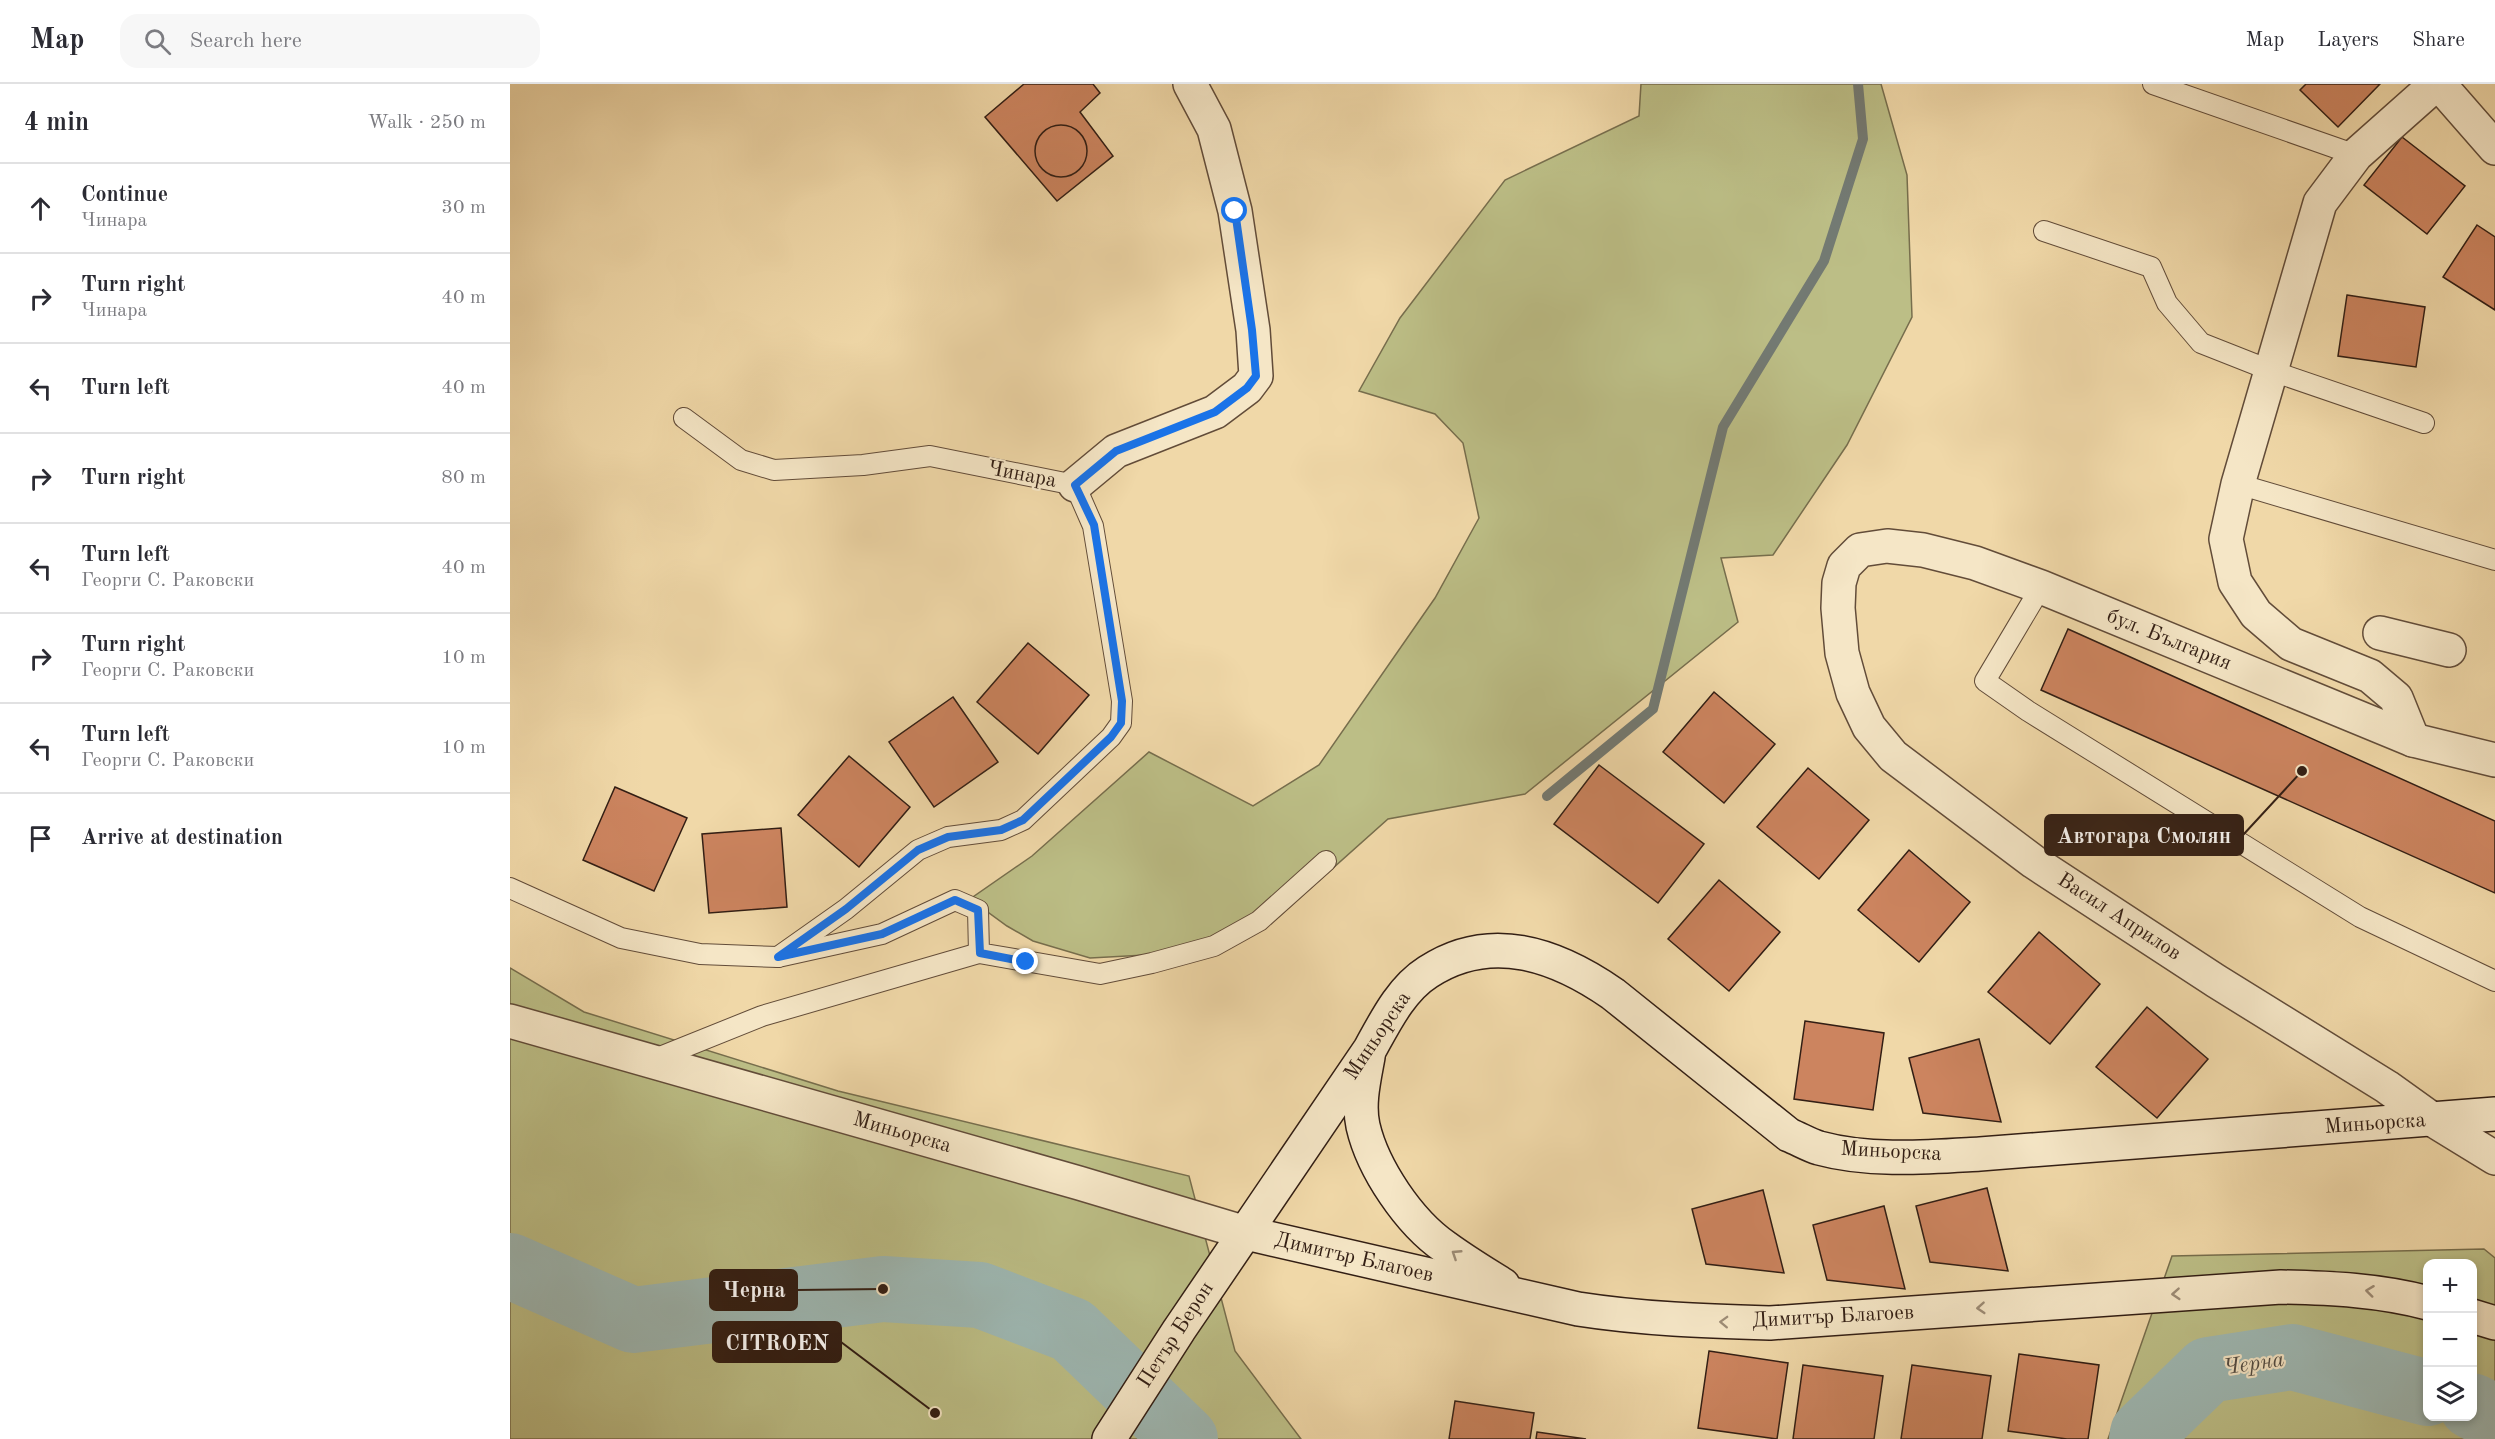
<!DOCTYPE html>
<meta charset="utf-8">
<style>
body{margin:0;font-family:"Old Standard TT",serif;background:#f7f7f7;color:#2b2b33}
.controls{position:absolute;right:18px;bottom:18px;display:grid;overflow:hidden;border-radius:12px;box-shadow:0 3px 9px #0003}
.controls button{width:54px;height:54px;display:grid;place-items:center;padding:0;border:0;border-bottom:2px solid #e1e1e2;background:#fff;color:#2b2b33;font:30px sans-serif}
.stop{position:absolute;width:18px;height:18px;margin:-14px;border:4px solid #1a73e8;border-radius:50%;background:#fff}
.stop.end{background:#1a73e8;border-color:#fff;box-shadow:0 2px 6px #0008}
.list{margin:0;padding:0;list-style:none}
h2{display:flex;justify-content:space-between;align-items:center;height:78px;margin:0;padding:0 24px;font-size:26px}
h2 small{font-size:20px;font-weight:400;color:#7c7c81}
.list li{display:grid;grid-template-columns:39px 1fr auto;gap:18px;align-items:center;box-sizing:border-box;height:90px;padding:0 24px;border-top:2px solid #e1e1e2}
.list b{display:block;font-size:22px;white-space:nowrap}
.list p{margin:0;font-size:20px;white-space:nowrap;color:#7c7c81}
.list em{font-size:20px;font-style:normal;color:#7c7c81}
.icon{flex:none;width:33px;height:33px;fill:none;stroke:currentColor;stroke-width:2;stroke-linecap:round;stroke-linejoin:round}
.map{position:relative;flex:none;width:1985px;height:1355px;overflow:hidden}
header{display:flex;align-items:center;gap:36px;box-sizing:border-box;height:84px;padding:0 30px;background:#fff;border-bottom:2px solid #e1e1e2}
header strong{font-size:28px}
nav{display:flex;gap:33px;margin-inline-start:auto;font-size:21px}
.search{width:420px;height:54px;background:#f7f7f7;display:flex;align-items:center;gap:15px;box-sizing:border-box;padding:0 21px;border-radius:18px;color:#7c7c81;font-size:22px}
main{display:flex}
aside{flex:1;background:#fff}
.map>svg:first-child{display:block}
.green{fill:#bcbe86;stroke:#776e4d;stroke-width:1.5;fill-rule:evenodd}
.lines{fill:none;stroke-linecap:round;stroke-linejoin:round}
.stream{stroke:#737a73;stroke-width:10}
.river{stroke:#9eb8b3;stroke-width:66}
.building{fill:#cc845f;stroke:#321e14;stroke-width:1.5}
.lane-casing{stroke:#624c39;stroke-width:22}
.street-casing{stroke:#624c39;stroke-width:36}
.secondary-casing{stroke:#321e14;stroke-width:36}
.lane{stroke:#f5e6c6;stroke-width:20}
.street{stroke:#f5e6c6;stroke-width:33}
.secondary{stroke:#f5e6c6;stroke-width:33}
.oneway{stroke:#9d8c76}
.route{stroke:#1a73e8;stroke-width:8}
.labels{text-anchor:middle;dominant-baseline:central;stroke-width:4.5;stroke-linejoin:round;paint-order:stroke}
.street-label{font-size:21px;fill:#321e14;stroke:#f5e6c6}
.water-label{font-size:22px;font-style:italic;fill:#524c44;stroke:#f5e6c6}
.leader{fill:none;stroke:#321e14;stroke-width:2}
.callout-dot{fill:#321e14;stroke:#f5e6c6;stroke-width:2}
.callout{fill:#321e14;stroke:#321e14;stroke-width:2}
.callout-label{font-size:22px;text-anchor:middle;font-weight:bold;fill:#fff}
</style>
<header>
<strong>Map</strong>
<div class="search"><svg class="icon" aria-label="search" viewBox="0 0 24 24"><circle cx="10" cy="10" r="6"/><path d="M15 15l6 6"/></svg>Search here</div>
<nav><a>Map</a><a>Layers</a><a>Share</a></nav>
</header>
<main>
<aside>
<h2>4 min<small>Walk · 250 m</small></h2>
<ul class="list">
<li><svg class="icon" aria-label="ahead" viewBox="0 0 24 24"><path d="M12 20V5M6 11l6-6 6 6"/></svg><div><b>Continue</b><p>Чинара</p></div><em>30 m</em></li>
<li><svg class="icon" aria-label="right" viewBox="0 0 24 24"><path d="M7 20v-9h11M14 6l5 5-5 5"/></svg><div><b>Turn right</b><p>Чинара</p></div><em>40 m</em></li>
<li><svg class="icon" aria-label="left" viewBox="0 0 24 24"><path d="M17 20v-9H6M10 6l-5 5 5 5"/></svg><div><b>Turn left</b></div><em>40 m</em></li>
<li><svg class="icon" aria-label="right" viewBox="0 0 24 24"><path d="M7 20v-9h11M14 6l5 5-5 5"/></svg><div><b>Turn right</b></div><em>80 m</em></li>
<li><svg class="icon" aria-label="left" viewBox="0 0 24 24"><path d="M17 20v-9H6M10 6l-5 5 5 5"/></svg><div><b>Turn left</b><p>Георги С. Раковски</p></div><em>40 m</em></li>
<li><svg class="icon" aria-label="right" viewBox="0 0 24 24"><path d="M7 20v-9h11M14 6l5 5-5 5"/></svg><div><b>Turn right</b><p>Георги С. Раковски</p></div><em>10 m</em></li>
<li><svg class="icon" aria-label="left" viewBox="0 0 24 24"><path d="M17 20v-9H6M10 6l-5 5 5 5"/></svg><div><b>Turn left</b><p>Георги С. Раковски</p></div><em>10 m</em></li>
<li><svg class="icon" aria-label="arrive" viewBox="0 0 24 24"><path d="M6 21V4h12l-3 4 3 4H6"/></svg><div><b>Arrive at destination</b></div></li>
</ul>
</aside>
<div class="map">
<svg width="1985" height="1355" viewBox="0 0 1985 1355">
<rect width="100%" height="100%" fill="#f0d8a8"/>
<filter id="stains"><feTurbulence type="fractalNoise" baseFrequency=".00333" numOctaves="4"/><feColorMatrix values="0 0 0 0 .2 0 0 0 0 .09 0 0 0 0 .02 0 0 0 .5 -.17"/></filter>
<radialGradient id="worn" r=".72"><stop offset=".6" stop-color="#630" stop-opacity="0"/><stop offset="1" stop-color="#630" stop-opacity=".3"/></radialGradient>
<g class="green">
<path d="M1131 0H1371L1397 91 1402 233 1337 361 1263 471 1211 474 1228 538 1015 710 878 735 767 834 654 870 580 874 523 857 497 842 460 815 522 772 639 668 743 722 809 681 925 514 969 434 953 359 925 330 849 307 890 234 995 96 1129 32Z"/>
<path d="M0 884 74 928 328 1007 679 1092 725 1267 791 1355H0Z"/>
<path d="M1974 1165 1985 1174V1355H1598L1662 1172ZM1918 1180H1962V1332H1918Z"/>
</g>
<g class="lines">
<path class="stream" d="M1037 712 1143 625 1213 343 1314 177 1353 55 1348 0"/>
<g class="river">
<path d="M0 1182 123 1236 373 1205 470 1211 562 1246 675 1355"/>
<path d="M1962 1322 1985 1334"/>
<path d="M1632 1355 1633 1349 1698 1286 1782 1273 1918 1309"/>
</g>
</g>
<g class="building">
<path d="M514 0H583L590 9 570 28 603 72 547 117 475 33Z"/>
<path d="M1796 0H1870L1828 43 1790 6Z"/>
<circle cx="551" cy="67" r="26"/>
<path d="M1892 53 1955 102 1917 150 1854 101Z"/>
<path d="M1967 141 1985 153V226L1933 193Z"/>
<path d="M1837 211 1915 223 1906 283 1828 272Z"/>
<path d="M1558 545 1985 737V809L1531 606Z"/>
<path d="M518 559 579 611 528 670 467 618Z"/>
<path d="M1204 608 1265 660 1214 719 1153 668Z"/>
<path d="M443 613 488 678 424 723 379 658Z"/>
<path d="M339 672 400 723 349 783 288 731Z"/>
<path d="M1089 681 1194 760 1148 819 1044 740Z"/>
<path d="M1298 684 1359 736 1309 795 1247 743Z"/>
<path d="M105 703 177 734 144 807 73 776Z"/>
<path d="M271 744 277 823 199 829 192 750Z"/>
<path d="M1399 766 1460 818 1409 878 1348 826Z"/>
<path d="M1209 796 1270 848 1219 907 1158 855Z"/>
<path d="M1529 848 1590 900 1540 960 1478 908Z"/>
<path d="M1637 923 1698 975 1647 1034 1586 983Z"/>
<path d="M1295 937 1374 949 1363 1026 1284 1015Z"/>
<path d="M1469 955 1491 1038 1413 1029 1399 974Z"/>
<path d="M1477 1104 1498 1187 1420 1178 1406 1122Z"/>
<path d="M1253 1106 1274 1189 1196 1180 1182 1125Z"/>
<path d="M1374 1122 1395 1205 1317 1196 1303 1141Z"/>
<path d="M1199 1267 1278 1279 1267 1355 1188 1344Z"/>
<path d="M1509 1270 1589 1281 1578 1355H1557L1498 1347Z"/>
<path d="M1293 1281 1373 1292 1364 1355H1283Z"/>
<path d="M1402 1281 1481 1292 1472 1355H1391Z"/>
<path d="M945 1317 1024 1329 1020 1355H939Z"/>
<path d="M1027 1348 1076 1355H1026Z"/>
</g>
<g class="lines">
<g class="lane-casing">
<g id="lane">
<path d="M1643 0 1846 71"/>
<path d="M1534 147 1641 183 1657 219 1691 259 1762 287 1914 339"/>
<path d="M174 334 231 376 264 386 353 381 420 372 565 401 583 442 612 617 611 639 601 653 513 736 491 746 438 753 408 766 336 825 268 873"/>
<path d="M1728 400 1985 476"/>
<path d="M1531 503 1475 597 1518 627 1850 833 1985 897"/>
<path d="M0 804 111 854 190 870 268 873 372 850 445 816 468 826 469 869 590 890 642 879 704 862 749 837 816 777"/>
<path d="M140 977 252 932 469 869"/>
</g>
</g>
<g class="street-casing">
<g id="street">
<path d="M1929 0 1985 64"/>
<path d="M565 401 606 367 705 328 737 304 746 292 743 246 725 127 704 45 680 0"/>
<path d="M1870 549 1939 566"/>
<path d="M1903 656 1886 614 1860 592 1781 560 1746 530 1725 498 1716 455 1728 400 1810 119 1846 71 1926 0"/>
<path d="M1985 676 1903 656 1531 503 1465 479 1413 466 1377 462 1350 466 1334 482 1329 499 1328 524 1332 569 1343 609 1359 643 1383 672 1524 778 1706 897 1877 1003 1923 1036 1985 1074"/>
<path d="M0 937 569 1099 736 1149"/>
</g>
</g>
<g class="secondary-casing">
<g id="secondary">
<path d="M858 973C854 995 848 1020 853 1042 863 1085 899 1138 935 1163 954 1177 974 1189 993 1201"/>
<path d="M736 1149 1068 1225C1132 1235 1195 1237 1260 1239L1771 1203C1821 1204 1869 1206 1918 1219"/>
<path d="M1962 1232 1985 1239"/>
<path d="M599 1355 669 1246 860 965C875 938 891 905 918 888 981 847 1047 871 1103 910L1279 1051C1289 1055 1299 1061 1309 1064 1360 1078 1418 1073 1470 1070L1985 1030"/>
</g>
</g>
<use href="#lane" class="lane"/>
<use href="#street" class="street"/>
<use href="#secondary" class="secondary"/>
</g>
<defs><path id="oneway-chevron" d="M-2-3.5L2.5 0L-2 3.5" fill="none" stroke-width="1.6" stroke-linecap="round" stroke-linejoin="round" transform="scale(1.5)"/></defs>
<g class="oneway">
<use href="#oneway-chevron" transform="translate(946 1170) rotate(-147)"/>
<use href="#oneway-chevron" transform="translate(1860 1207) rotate(-173)"/>
<use href="#oneway-chevron" transform="translate(1666 1210) rotate(176)"/>
<use href="#oneway-chevron" transform="translate(1471 1224) rotate(176)"/>
<use href="#oneway-chevron" transform="translate(1214 1238) rotate(-178)"/>
</g>
<g class="lines">
<path class="route" d="M516 878 470 869 468 826 445 816 372 850 268 873 336 825 408 766 438 753 491 746 513 736 601 653 611 639 612 617 584 441 565 401 606 367 705 328 737 304 746 292 742 246 725 127"/>
</g>
<g class="labels">
<g class="street-label">
<text transform="translate(512 391) rotate(11)">Чинара</text>
<text transform="translate(1659 556) rotate(22)">бул. България</text>
<text transform="translate(1609 833) rotate(33)">Васил Априлов</text>
<text transform="translate(868 952) rotate(-56)">Миньорска</text>
<text transform="translate(1865 1040) rotate(-4)">Миньорска</text>
<text transform="translate(392 1049) rotate(16)">Миньорска</text>
<text transform="translate(1381 1068) rotate(3)">Миньорска</text>
<text transform="translate(844 1174) rotate(13)">Димитър Благоев</text>
<text transform="translate(1323 1233) rotate(-3)">Димитър Благоев</text>
<text transform="translate(666 1251) rotate(-57)">Петър Берон</text>
</g>
<g class="water-label">
<text transform="translate(1744 1280) rotate(-8)">Черна</text>
</g>
</g>
<path class="leader" d="M1792 687L1733 751M373 1205L287 1206M425 1329L331 1258"/>
<g class="callout-dot">
<circle cx="1792" cy="687" r="6"/>
<circle cx="373" cy="1205" r="6"/>
<circle cx="425" cy="1329" r="6"/>
</g>
<g class="callout">
<rect x="1535" y="731" width="198" height="40" rx="6"/>
<rect x="200" y="1186" width="87" height="40" rx="6"/>
<rect x="203" y="1238" width="128" height="40" rx="6"/>
</g>
<g class="callout-label">
<text x="1634" y="759">Автогара Смолян</text>
<text x="244" y="1213">Черна</text>
<text x="267" y="1266">CITROEN</text>
</g>
<rect width="100%" height="100%" filter="url(#stains)"/>
<rect width="100%" height="100%" fill="url(#worn)"/>
</svg>
<div class="controls">
<button>+</button>
<button>−</button>
<button><svg class="icon" aria-label="layers" viewBox="0 0 24 24"><path d="M12 4l9 5-9 5-9-5zM3 14l9 5 9-5"/></svg></button>
</div>
<div class="stop" style="left:725px;top:127px"></div>
<div class="stop end" style="left:516px;top:878px"></div>
</div>
</main>
